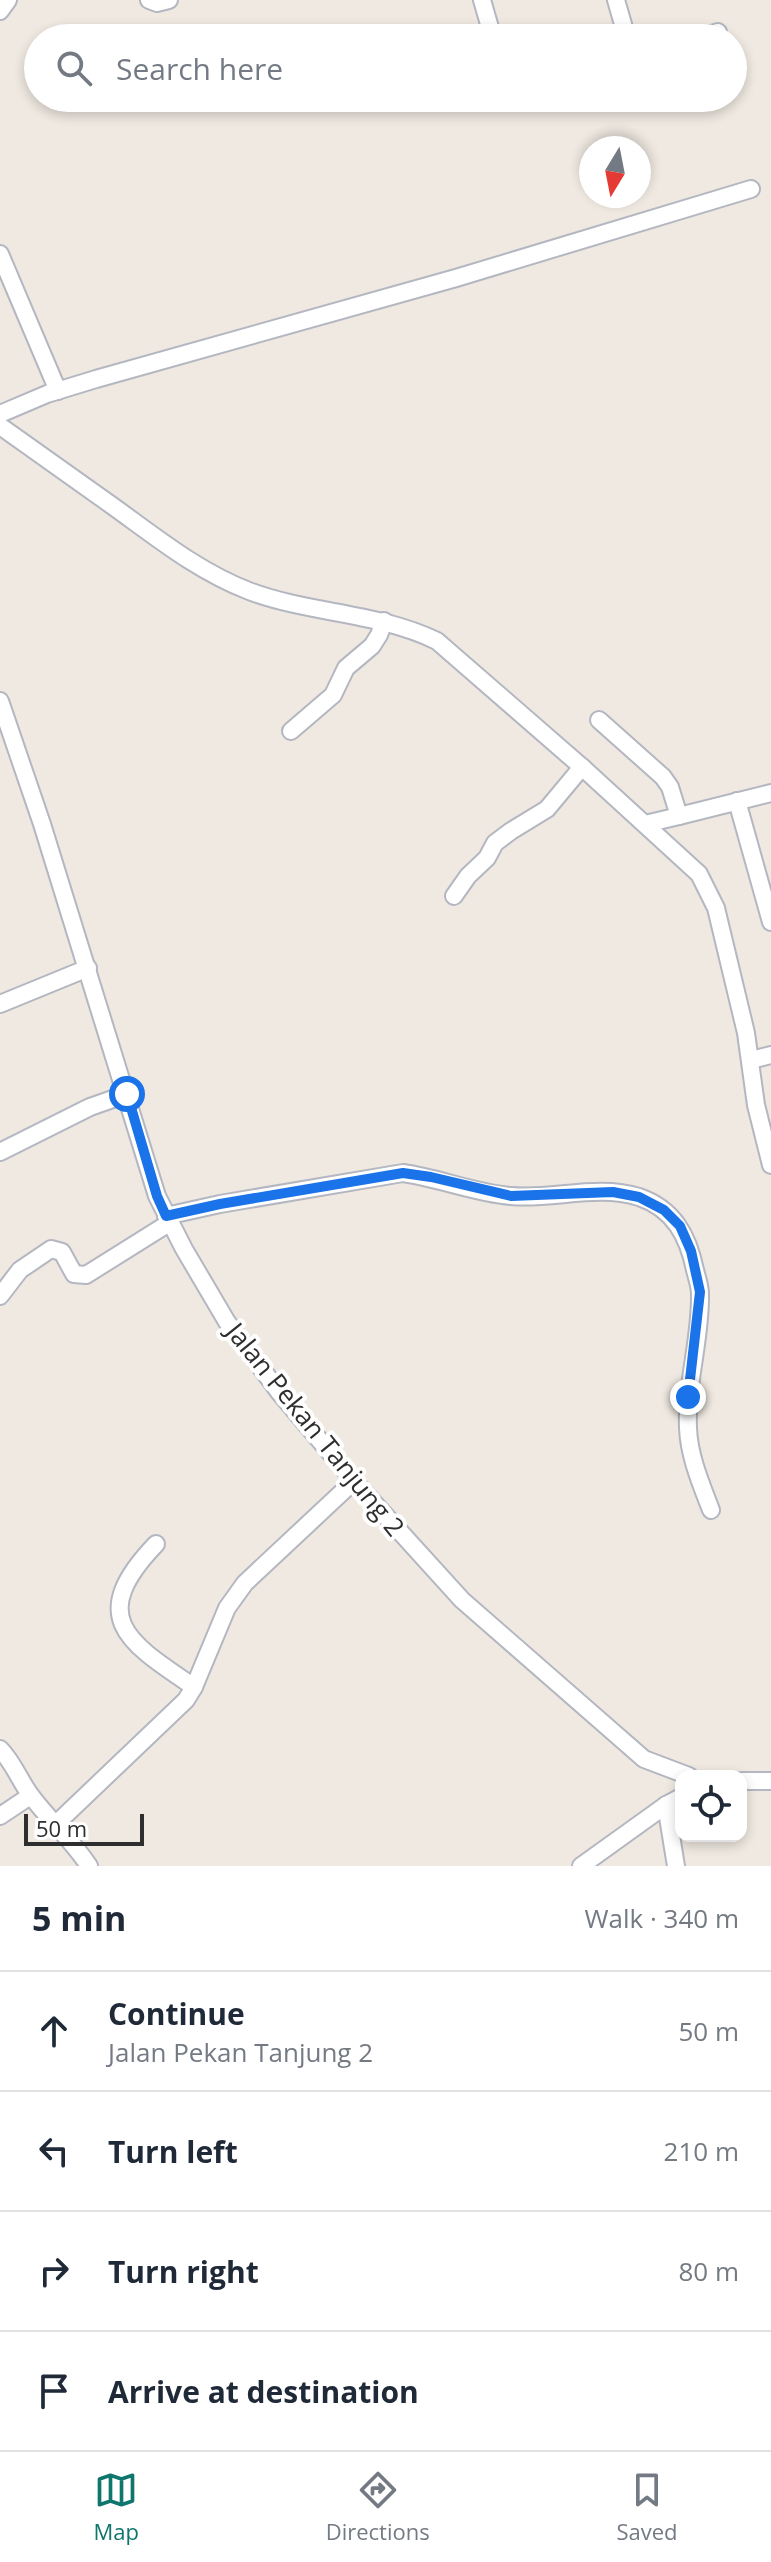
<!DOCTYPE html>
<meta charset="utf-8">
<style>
body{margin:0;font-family:"Open Sans",sans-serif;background:#f2f2f3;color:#1f2937}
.controls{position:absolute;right:24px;bottom:24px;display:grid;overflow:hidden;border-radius:16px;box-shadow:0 4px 12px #0003}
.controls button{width:72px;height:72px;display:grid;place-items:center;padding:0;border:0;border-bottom:2px solid #e0e1e3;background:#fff;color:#1f2937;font:40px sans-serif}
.compass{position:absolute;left:579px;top:136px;width:72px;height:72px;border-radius:50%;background:#fff;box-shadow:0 4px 12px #0003;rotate:190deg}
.scale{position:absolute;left:24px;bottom:20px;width:120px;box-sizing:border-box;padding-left:8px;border:4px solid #2e2e2e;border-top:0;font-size:22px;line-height:28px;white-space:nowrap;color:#2e2e2e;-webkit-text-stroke:6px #fff;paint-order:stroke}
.stop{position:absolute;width:24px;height:24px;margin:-18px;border:6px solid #1a73e8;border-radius:50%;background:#fff}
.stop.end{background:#1a73e8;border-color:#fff;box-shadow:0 2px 8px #0008}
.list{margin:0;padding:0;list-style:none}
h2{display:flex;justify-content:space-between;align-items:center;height:104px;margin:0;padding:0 32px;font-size:34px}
h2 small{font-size:26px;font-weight:400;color:#747a83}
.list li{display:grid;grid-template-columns:52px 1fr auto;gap:24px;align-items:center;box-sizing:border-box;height:120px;padding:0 32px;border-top:2px solid #e0e1e3}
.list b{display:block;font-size:30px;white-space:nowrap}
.list p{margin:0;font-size:26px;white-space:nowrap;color:#747a83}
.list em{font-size:26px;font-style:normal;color:#747a83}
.icon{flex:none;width:44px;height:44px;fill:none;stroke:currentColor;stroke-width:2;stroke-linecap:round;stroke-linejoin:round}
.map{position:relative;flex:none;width:771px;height:1866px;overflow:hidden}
.search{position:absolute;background:#fff;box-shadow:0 4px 12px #0003;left:24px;right:24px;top:24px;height:88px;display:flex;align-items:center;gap:20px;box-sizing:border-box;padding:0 28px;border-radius:44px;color:#747a83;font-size:30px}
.sheet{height:584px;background:#fff}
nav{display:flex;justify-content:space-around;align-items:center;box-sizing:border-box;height:112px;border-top:2px solid #e0e1e3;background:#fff;font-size:22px;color:#747a83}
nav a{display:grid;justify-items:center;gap:4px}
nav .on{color:#0f766e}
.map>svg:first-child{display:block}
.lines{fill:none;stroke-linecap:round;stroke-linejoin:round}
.minor-casing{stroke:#b4b7c1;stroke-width:20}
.minor{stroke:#fff;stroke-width:16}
.route{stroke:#1a73e8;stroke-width:10}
.labels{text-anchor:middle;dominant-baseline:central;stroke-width:8;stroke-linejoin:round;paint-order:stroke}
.street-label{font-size:26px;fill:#2e2e2e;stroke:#fff}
</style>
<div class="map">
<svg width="771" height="1866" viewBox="0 0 771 1866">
<rect width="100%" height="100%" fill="#efe9e1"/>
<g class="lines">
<g class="minor-casing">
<g id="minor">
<path d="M149 0 157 3 169 0"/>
<path d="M482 0 493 38"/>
<path d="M616 0 627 38"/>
<path d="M0 11 8 0"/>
<path d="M699 38 718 32"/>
<path d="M0 254 58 391"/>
<path d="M0 414 47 394 96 379 456 278 751 189"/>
<path d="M0 426C38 453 76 480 114 507 157 538 199 572 249 591 310 614 377 612 437 641L582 767 699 874 716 908 746 1033 756 1105 771 1165"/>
<path d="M0 701 42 824 157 1196 184 1249 227 1322 279 1392 354 1481 462 1600 644 1759 689 1776"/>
<path d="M599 720 663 777 670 787 679 816 645 824"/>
<path d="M291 731 333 695 346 668 372 646 379 635 384 621"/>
<path d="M737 801 771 922"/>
<path d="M679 816 771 793"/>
<path d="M454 896 468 876 487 858 495 843 511 831 547 809 582 767"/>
<path d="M0 1004 88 968"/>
<path d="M751 1060 771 1055"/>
<path d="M0 1152 90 1107 127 1094"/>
<path d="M166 1216 220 1204 403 1173C439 1178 474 1193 511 1196 552 1200 598 1184 639 1197 674 1209 688 1236 695 1270 697 1278 700 1286 700 1294 701 1338 686 1383 688 1428 689 1456 701 1484 711 1510"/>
<path d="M0 1296 20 1270 51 1249 62 1252 74 1274 86 1275 169 1223"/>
<path d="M156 1544C86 1617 127 1642 194 1687"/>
<path d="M0 1749C14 1763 20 1782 32 1797 50 1821 72 1840 89 1866"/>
<path d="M741 1781H771"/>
<path d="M666 1805 676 1866"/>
<path d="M0 1816 30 1796"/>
<path d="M56 1824 186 1700 194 1687 227 1608 245 1583 354 1481"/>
<path d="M581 1866 666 1805 681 1797"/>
</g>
</g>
<use href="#minor" class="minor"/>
</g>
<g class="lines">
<path class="route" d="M127 1094 157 1196 166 1216 220 1204 403 1173 431 1177 511 1196 613 1192 639 1197 664 1210 680 1226 691 1251 700 1292 688 1397"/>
</g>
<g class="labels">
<g class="street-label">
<text transform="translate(316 1429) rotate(51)">Jalan Pekan Tanjung 2</text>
</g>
</g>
</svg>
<div class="controls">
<button><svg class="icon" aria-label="locate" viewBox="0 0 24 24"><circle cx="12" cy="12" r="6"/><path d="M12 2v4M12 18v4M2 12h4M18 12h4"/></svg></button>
</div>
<svg class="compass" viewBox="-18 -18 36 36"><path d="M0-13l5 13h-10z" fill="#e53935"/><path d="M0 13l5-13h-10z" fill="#747a83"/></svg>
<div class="scale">50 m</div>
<div class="stop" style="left:127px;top:1094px"></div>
<div class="stop end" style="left:688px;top:1397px"></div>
<div class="search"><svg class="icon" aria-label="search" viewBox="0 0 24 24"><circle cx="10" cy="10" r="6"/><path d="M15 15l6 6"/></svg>Search here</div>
</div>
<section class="sheet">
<h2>5 min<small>Walk · 340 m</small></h2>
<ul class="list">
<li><svg class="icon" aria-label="ahead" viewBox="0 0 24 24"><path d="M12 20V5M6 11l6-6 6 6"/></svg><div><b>Continue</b><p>Jalan Pekan Tanjung 2</p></div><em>50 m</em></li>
<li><svg class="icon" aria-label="left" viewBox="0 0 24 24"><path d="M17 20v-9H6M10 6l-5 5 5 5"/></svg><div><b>Turn left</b></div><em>210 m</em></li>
<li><svg class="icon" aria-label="right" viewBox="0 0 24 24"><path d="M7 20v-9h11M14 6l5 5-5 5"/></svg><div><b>Turn right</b></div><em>80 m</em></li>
<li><svg class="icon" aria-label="arrive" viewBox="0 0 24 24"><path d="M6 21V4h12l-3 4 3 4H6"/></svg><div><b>Arrive at destination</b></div></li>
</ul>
</section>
<nav>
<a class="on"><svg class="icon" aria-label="map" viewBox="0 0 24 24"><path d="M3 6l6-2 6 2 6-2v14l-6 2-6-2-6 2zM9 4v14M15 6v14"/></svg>Map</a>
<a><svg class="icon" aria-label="directions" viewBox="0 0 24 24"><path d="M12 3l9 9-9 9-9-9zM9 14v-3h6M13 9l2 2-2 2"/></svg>Directions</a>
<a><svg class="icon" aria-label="saved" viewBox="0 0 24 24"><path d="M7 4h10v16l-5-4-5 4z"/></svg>Saved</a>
</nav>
